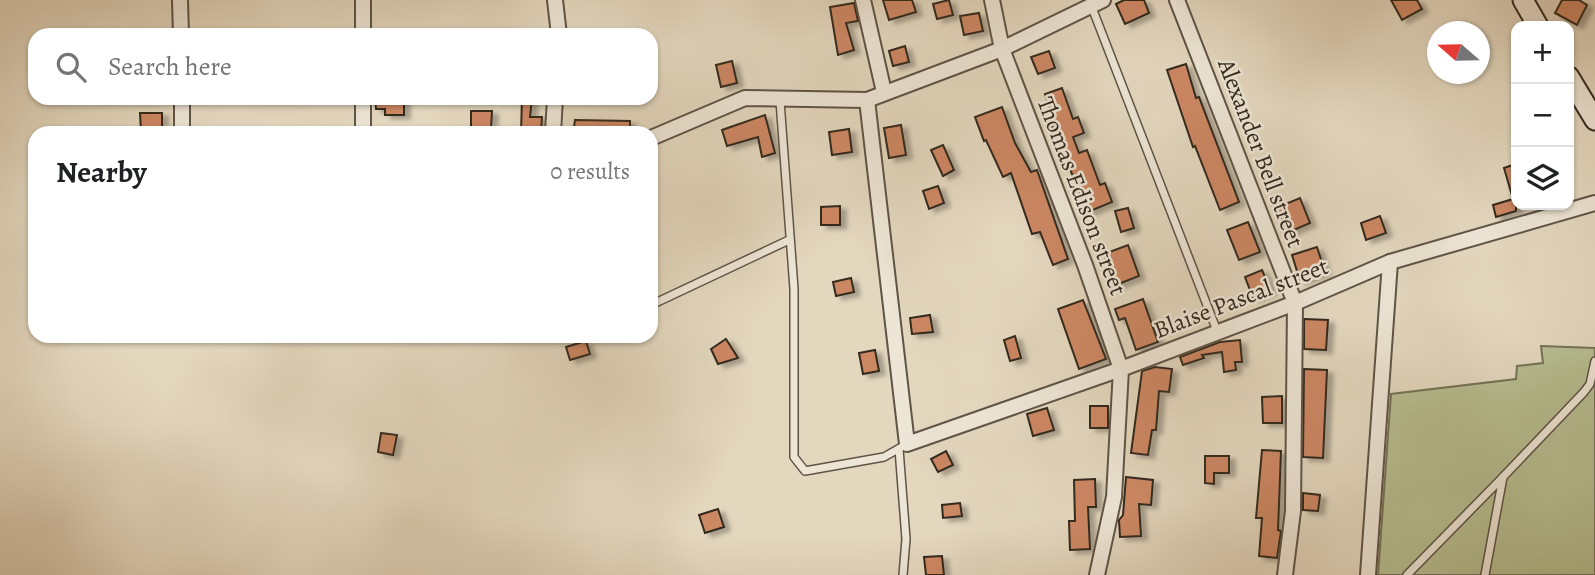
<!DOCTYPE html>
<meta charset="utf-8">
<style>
body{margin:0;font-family:Alegreya,serif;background:#f2f2f2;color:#202124}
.controls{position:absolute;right:21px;top:21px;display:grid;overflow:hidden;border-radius:14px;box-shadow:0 2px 5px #0004}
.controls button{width:63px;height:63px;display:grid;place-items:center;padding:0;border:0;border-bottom:2px solid #e0e0e0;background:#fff;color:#202124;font:35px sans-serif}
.compass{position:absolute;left:1427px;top:21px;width:63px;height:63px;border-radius:50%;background:#fff;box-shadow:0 2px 5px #0004;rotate:290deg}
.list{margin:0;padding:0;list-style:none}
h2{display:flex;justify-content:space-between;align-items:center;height:91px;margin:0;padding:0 28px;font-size:30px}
h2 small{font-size:23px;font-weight:400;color:#757577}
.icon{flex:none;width:38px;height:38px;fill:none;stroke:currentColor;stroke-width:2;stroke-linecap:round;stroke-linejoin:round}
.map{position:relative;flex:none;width:1595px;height:575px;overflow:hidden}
.search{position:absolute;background:#fff;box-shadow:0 2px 5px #0004;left:28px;top:28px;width:630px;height:77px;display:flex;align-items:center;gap:18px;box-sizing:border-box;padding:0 24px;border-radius:21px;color:#757577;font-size:26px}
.panel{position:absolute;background:#fff;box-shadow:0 2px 5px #0004;left:28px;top:126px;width:630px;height:217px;border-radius:21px}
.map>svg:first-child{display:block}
.green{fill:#b6bd90;stroke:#747358;stroke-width:2}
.building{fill:#cc8764;stroke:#33291f;stroke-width:2;filter:url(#shadow)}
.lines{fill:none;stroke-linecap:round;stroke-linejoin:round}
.lane-casing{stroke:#5f5447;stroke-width:10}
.street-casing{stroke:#5f5447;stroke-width:18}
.secondary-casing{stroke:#33291f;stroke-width:23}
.lane{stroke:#ede5d5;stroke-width:7}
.street{stroke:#ede5d5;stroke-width:14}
.secondary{stroke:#ede5d5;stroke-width:19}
.labels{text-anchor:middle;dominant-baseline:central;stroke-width:5;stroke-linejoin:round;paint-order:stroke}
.street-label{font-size:24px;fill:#33291f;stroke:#ede5d5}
</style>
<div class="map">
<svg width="1595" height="575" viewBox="0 0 1595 575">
<defs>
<filter id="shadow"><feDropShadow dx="6" dy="3.5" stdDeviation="2" flood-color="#0004"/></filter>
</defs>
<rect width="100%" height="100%" fill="#e3d7be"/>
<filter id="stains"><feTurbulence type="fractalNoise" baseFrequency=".00286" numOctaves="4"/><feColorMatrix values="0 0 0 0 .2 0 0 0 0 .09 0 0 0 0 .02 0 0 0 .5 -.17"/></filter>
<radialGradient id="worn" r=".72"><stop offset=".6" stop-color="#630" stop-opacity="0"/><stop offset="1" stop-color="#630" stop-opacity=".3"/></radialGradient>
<path class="green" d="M1541 346 1595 348V575H1378L1391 394 1516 379 1517 366 1543 363Z"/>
<g class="building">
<path d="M883 0H912L916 12 889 20Z"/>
<path d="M949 0 953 15 937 19 933 4Z"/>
<path d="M1124 0H1144L1149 13 1125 24 1116 4Z"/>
<path d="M1391 0H1417L1422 9 1402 20Z"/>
<path d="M1562 0H1579L1587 5 1577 25 1555 13Z"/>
<path d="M854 3 858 21 846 23 854 50 838 55 830 7Z"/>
<path d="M979 13 983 31 964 35 960 16Z"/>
<path d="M905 46 909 62 893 66 889 51Z"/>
<path d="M1049 51 1055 68 1038 74 1031 57Z"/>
<path d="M732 61 737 83 721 87 716 65Z"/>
<path d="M1186 64 1196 98 1199 97 1239 202 1220 210 1195 146 1193 147 1167 70Z"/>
<path d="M1062 88 1073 119 1078 117 1084 133 1073 137 1079 153 1087 150 1100 185 1105 183 1112 202 1088 212 1052 127 1056 126 1045 94Z"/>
<path d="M375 98H404V115H385V109H376Z"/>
<path d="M522 98H532L530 117H542L541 132 521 133Z"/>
<path d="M1002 107 1015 143 1031 172 1037 170 1068 259 1053 265 1040 232 1032 234 1011 173 1003 177 986 140 984 141 975 117Z"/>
<path d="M471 111H492L491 128 471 127Z"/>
<path d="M140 113H162V133H141Z"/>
<path d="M765 115 775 153 762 157 758 137 727 146 722 130Z"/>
<path d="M575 120 630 121V133H573Z"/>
<path d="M901 125 906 155 889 158 884 128Z"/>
<path d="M849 129 852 152 832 155 829 132Z"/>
<path d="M943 145 954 170 943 176 931 150Z"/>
<path d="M1516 164V211L1496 217 1493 205 1513 199 1504 168Z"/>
<path d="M938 186 944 203 929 209 923 191Z"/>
<path d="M1300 198 1310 223 1287 233 1276 208Z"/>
<path d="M840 206V225H821V207Z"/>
<path d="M1128 208 1134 228 1121 232 1115 211Z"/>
<path d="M1380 216 1386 233 1366 240 1361 223Z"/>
<path d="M1248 222 1260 252 1239 260 1227 230Z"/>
<path d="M1128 245 1139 276 1116 285 1104 254Z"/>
<path d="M1317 247 1325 272 1300 281 1292 255Z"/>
<path d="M1262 270 1271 291 1253 298 1245 277Z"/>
<path d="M851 278 854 292 836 296 833 282Z"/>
<path d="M1143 299 1158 342 1136 350 1125 318 1119 320 1115 309Z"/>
<path d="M1083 300 1106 359 1079 369 1058 309Z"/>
<path d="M930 315 933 332 912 334 910 318Z"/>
<path d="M1304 319 1328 320 1326 350 1304 349Z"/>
<path d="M1015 336 1021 358 1010 361 1004 340Z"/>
<path d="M726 339 738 358 718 364 711 349Z"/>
<path d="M1240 340 1242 362H1235L1236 370 1224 372 1222 352 1202 355 1204 358 1183 365 1180 357 1220 342Z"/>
<path d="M586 341 590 354 570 360 566 347Z"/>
<path d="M875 350 879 371 863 374 859 353Z"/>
<path d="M1155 367 1172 369 1169 392 1159 391 1156 430H1152L1148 455 1131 453 1142 371Z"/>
<path d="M1304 369 1327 370 1323 458 1303 457Z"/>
<path d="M1282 396V423H1263L1262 397Z"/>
<rect x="1090" y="406" width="18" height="22"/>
<path d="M1047 408 1054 430 1033 436 1027 414Z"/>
<path d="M381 433 397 435 393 455 378 452Z"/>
<path d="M1262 450 1281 451 1278 530 1281 531 1277 558 1259 556 1262 518H1256Z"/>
<path d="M946 451 953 465 938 472 931 459Z"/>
<path d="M1205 456H1229V473H1214V484L1205 483Z"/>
<path d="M1126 477 1153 480 1151 505 1139 504 1141 536 1120 537 1119 520 1123 515Z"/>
<path d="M1095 479 1096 507H1088L1090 549 1070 550 1069 521H1075L1074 480Z"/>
<path d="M1303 493 1320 495 1318 511 1303 510Z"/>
<path d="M960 503 962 516 943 518 942 505Z"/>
<path d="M718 509 724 527 705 533 699 515Z"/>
<path d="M942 556 944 575H926L924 557Z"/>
</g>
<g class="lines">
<g class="lane-casing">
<g id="lane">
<path d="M1091 5 1217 331"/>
<path d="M780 101 794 289V457L805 471 884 457 907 444"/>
<path d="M651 305 789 240"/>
<path d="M899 449 906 539 903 575"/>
<path d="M1407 575 1503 477"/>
<path d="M1485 575 1503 477 1584 392 1590 384 1595 361"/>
</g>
</g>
<g class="street-casing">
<g id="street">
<path d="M180 0 181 35"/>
<path d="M363 0V35"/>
<path d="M555 0 559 35"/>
<path d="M863 0 884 92"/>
<path d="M992 0 1002 49 1085 265 1121 369 1114 497 1097 575"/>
<path d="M1177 0 1295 303 1293 511 1285 575"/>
<path d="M182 98V133"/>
<path d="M363 98V133"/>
<path d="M867 100 907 444 1121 369 1295 303 1390 262 1595 203"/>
<path d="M553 133 555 98"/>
<path d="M651 138 745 98 867 100 1002 49 1103 0"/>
<path d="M1368 575 1390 262"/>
</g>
</g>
<g class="secondary-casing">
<g id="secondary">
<path d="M1523 0 1538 26"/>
<path d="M1569 77 1595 120"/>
</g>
</g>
<use href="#lane" class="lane"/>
<use href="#street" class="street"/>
<use href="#secondary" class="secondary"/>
</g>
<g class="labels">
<g class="street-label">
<text transform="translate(1261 153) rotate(69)">Alexander Bell street</text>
<text transform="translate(1082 196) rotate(69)">Thomas Edison street</text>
<text transform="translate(1241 298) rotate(-21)">Blaise Pascal street</text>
</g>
</g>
<rect width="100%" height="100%" filter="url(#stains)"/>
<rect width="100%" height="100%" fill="url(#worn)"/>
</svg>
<div class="controls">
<button>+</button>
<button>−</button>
<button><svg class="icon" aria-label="layers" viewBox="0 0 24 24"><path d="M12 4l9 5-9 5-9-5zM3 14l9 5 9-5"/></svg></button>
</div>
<svg class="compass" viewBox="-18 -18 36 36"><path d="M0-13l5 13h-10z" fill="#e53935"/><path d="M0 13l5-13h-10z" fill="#757577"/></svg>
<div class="search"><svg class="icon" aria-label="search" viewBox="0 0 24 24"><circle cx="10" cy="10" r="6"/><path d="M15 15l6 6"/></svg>Search here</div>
<section class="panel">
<h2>Nearby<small>0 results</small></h2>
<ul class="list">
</ul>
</section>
</div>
